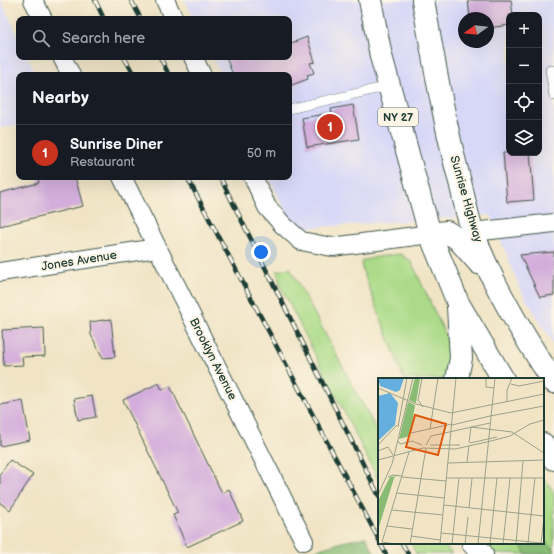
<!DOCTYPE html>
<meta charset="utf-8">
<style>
body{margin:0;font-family:"Balsamiq Sans",sans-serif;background:#242831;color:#f1f3f6}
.controls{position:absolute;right:12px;top:12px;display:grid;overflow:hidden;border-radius:8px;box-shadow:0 4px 16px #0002}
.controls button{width:36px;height:36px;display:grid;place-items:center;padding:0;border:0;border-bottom:1px solid #363941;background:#171b24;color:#f1f3f6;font:20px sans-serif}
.compass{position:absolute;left:458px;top:12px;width:36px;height:36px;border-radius:50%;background:#171b24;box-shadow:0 4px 16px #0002;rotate:255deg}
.you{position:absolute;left:261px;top:252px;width:14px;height:14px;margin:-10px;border:3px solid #fff;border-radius:50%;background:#1a73e8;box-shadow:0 0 0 6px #1a73e833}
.badge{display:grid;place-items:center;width:26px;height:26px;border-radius:50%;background:#c8321e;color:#fff;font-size:13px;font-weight:700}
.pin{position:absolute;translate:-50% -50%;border:2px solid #fff;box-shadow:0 1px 4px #0006}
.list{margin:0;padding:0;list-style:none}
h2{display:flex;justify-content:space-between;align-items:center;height:52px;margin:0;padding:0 16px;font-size:17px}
h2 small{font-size:13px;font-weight:400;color:#9ea1a6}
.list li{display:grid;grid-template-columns:26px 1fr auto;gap:12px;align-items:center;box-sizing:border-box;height:56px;padding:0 16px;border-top:1px solid #363941}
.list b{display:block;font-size:15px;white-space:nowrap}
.list p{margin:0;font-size:13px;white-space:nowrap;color:#9ea1a6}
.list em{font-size:13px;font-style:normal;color:#9ea1a6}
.icon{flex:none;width:22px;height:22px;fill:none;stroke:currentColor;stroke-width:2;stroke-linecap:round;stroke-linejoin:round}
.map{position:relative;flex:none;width:554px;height:554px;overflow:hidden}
.search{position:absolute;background:#171b24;box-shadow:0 4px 16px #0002;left:16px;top:16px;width:276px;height:44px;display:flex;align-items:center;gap:10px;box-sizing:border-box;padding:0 14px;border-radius:8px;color:#9ea1a6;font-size:15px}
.panel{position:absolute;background:#171b24;box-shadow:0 4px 16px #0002;left:16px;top:72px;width:276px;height:108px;border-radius:8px}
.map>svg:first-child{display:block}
.built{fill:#d7d7f8;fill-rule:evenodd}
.green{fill:#abdb88;stroke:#658c5e}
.forest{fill:#88bb74;stroke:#547c54}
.building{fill:#d3addb}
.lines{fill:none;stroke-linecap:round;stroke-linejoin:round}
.lane-casing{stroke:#3e564a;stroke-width:10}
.street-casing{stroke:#3e564a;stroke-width:20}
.highway-casing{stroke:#3e564a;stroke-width:24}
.lane{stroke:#fff;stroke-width:9}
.street{stroke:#fff;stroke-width:18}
.highway{stroke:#fff;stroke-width:22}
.rail-casing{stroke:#1f3d34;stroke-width:4.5}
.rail{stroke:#fcf5e5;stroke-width:3;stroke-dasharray:9;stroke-linecap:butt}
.labels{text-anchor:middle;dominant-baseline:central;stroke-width:4;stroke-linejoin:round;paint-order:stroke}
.shield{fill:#fcf5e5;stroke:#617469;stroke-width:1}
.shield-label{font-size:11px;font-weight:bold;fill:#1f3d34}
.street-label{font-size:12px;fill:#1f3d34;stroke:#fcf5e5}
.inset-road{fill:none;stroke:#9ca18b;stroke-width:1}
.view{fill:#de580e;fill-opacity:0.15;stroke:#de580e;stroke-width:2}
.inset-edge{fill:none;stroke:#1f3d34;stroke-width:2}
</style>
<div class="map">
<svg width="554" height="554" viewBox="0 0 554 554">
<rect width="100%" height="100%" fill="#fcf5e5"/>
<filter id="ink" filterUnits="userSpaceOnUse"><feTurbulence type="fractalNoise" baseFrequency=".025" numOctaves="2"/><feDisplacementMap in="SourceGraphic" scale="8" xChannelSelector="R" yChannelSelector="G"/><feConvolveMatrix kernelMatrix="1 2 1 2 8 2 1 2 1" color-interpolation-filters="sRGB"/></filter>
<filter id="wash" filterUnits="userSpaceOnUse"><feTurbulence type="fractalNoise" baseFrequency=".012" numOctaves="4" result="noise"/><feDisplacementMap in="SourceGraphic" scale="16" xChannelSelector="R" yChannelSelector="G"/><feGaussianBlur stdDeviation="0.9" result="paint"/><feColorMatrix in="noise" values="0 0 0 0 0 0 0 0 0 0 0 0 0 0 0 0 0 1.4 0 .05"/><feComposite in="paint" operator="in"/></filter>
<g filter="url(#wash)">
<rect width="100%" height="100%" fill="#f0e4c5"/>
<g class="built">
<path d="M0 0H1L19 38V57H28L36 75H19V125L0 128Z"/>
<path d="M185 0H554V345L520 289 491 215 293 229 269 177H289V75H221L212 57H289V19H194ZM509 15H539V153H509ZM464 18H488V42H464Z"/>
</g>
<g class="green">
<path d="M400 254 411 261 447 338 450 365 445 379H404L362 269V261L377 257Z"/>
<path d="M290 268 377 431 379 430V481L281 287 277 271Z"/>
<path d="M543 477 554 492V554H488L480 543H543Z"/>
<path d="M411 543H442L452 554H416Z"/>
</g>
<g class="forest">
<path d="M366 537 375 554H304L342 542Z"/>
<path d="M543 540 554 549V554H525L520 543H543Z"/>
</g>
<g id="blocks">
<g class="building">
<path d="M468 0H511L513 15H509V25L488 28V18H470Z"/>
<path d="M307 37 315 62 310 63 314 73 307 75 308 79 289 86V75H233L226 57H289V44Z"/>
<path d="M353 105 359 139 307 147 302 118 332 113 331 109Z"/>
<path d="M503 153H530L534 200 507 202Z"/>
<path d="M38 177H75L83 206 0 226V193L39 183Z"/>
<path d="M554 252V295L540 297 520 255Z"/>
<path d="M111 319 115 357 103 358 91 335 90 322Z"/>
<path d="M44 328 45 356 22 357 23 365 4 366 2 330Z"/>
<path d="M159 383 162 390 170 386 222 493 229 489 243 521 187 547 173 515 178 513 123 400Z"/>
<path d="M92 396 96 417 78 420 74 399Z"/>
<path d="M23 401 30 440 0 446V405Z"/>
<path d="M10 460 33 475 10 510 0 503V474Z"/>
</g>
</g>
</g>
<g filter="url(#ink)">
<use href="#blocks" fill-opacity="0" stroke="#3e564a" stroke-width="1"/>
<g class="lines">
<g class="lane-casing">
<g id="lane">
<path d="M554 70H550L554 96"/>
<path d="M289 109 389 86"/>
</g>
</g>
<g class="street-casing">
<g id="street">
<path d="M33 0 43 19"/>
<path d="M165 0 174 19"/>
<path d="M62 57 71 75"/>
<path d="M193 57 202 75"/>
<path d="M122 177 304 541"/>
<path d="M253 177 267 207 283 225 301 241 332 247 430 234"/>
<path d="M473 232 554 223"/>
<path d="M0 272 157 248"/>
</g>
</g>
<g class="highway-casing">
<g id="highway">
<path d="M370 0 381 56 430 234 458 303 503 379"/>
<path d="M423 0C434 61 444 122 460 182 464 198 467 216 473 232 491 283 524 337 554 382"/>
<path d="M430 234 447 232 458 239 479 263"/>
<path d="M457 379 461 358 458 307"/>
<path d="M543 444 554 459"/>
<path d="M473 543 482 554"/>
</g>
</g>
<use href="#lane" class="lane"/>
<use href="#street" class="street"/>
<use href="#highway" class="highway"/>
<g class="rail-casing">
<g id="rail">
<path d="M95 0 104 19"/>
<path d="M131 0 141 19"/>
<path d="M124 57 134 75"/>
<path d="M160 57 169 75"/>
<path d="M187 177 379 540"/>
<path d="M220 177 379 496"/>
<path d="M380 543 386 554"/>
<path d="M402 543 408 554"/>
</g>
</g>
<use href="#rail" class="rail"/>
</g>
</g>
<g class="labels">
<rect class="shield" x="378" y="108" width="40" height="18" rx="3"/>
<g class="shield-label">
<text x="398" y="117">NY 27</text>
</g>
<g class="street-label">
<text transform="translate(466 199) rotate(74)">Sunrise Highway</text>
<text transform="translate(79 261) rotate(-9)">Jones Avenue</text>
<text transform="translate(213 359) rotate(63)">Brooklyn Avenue</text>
</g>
</g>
<g transform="translate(378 378)">
<rect width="166" height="166" fill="#f0e4c5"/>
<path d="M37 0H42L38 25 31 22ZM30 24 37 27 32 58 21 61ZM18 98 16 100 0 152V123L12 99Z" fill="#88bb74"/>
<path d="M0 0H26L22 12 18 14 2 8ZM12 15 20 25 17 47 0 63V18Z" fill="#64afdd"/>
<path class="inset-road" d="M44 0 40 22 45 29M108 0V9L116 10M133 6 141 8 166 3M0 10 38 26 73 35 166 16M129 24V12L134 0M112 38 166 28M74 47 112 38M20 49 29 0M52 51 60 0M33 55 74 46M20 63 22 66 34 63 44 67M91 65 93 49 134 54 166 75M92 65 119 59M0 67 19 47M48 67 53 58 112 45M52 67H82M0 73 10 69 15 77M0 82 45 70 77 71 109 64 132 58 152 46 166 42M89 84 91 68M70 85 166 82M10 99 15 97 24 98M24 99 68 103M68 100H166M19 115 66 120M0 117 14 86 35 0M66 127 166 138M91 130 94 100M14 132 65 137M9 148 34 151M63 155 163 165M33 158 62 162M150 165 157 100M17 166 4 164 31 74M32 166 48 70M62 166 78 0M74 166 81 100M87 166 90 139M100 166 117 0M112 166 119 100M125 166 132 100M138 166 145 83M163 166 166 139"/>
<path class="view" d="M37 37 68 46 60 77 28 69Z"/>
<rect width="166" height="166" class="inset-edge"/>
</g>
</svg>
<div class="controls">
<button>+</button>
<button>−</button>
<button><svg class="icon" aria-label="locate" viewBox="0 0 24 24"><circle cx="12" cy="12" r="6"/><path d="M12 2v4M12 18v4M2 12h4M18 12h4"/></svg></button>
<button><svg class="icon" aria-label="layers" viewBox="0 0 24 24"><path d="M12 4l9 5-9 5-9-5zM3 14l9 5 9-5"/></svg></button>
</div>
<svg class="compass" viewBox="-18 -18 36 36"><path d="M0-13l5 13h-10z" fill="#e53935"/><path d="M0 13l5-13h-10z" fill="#9ea1a6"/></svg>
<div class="you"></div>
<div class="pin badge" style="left:330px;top:127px">1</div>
<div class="search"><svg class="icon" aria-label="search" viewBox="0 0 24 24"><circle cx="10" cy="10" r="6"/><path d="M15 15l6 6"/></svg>Search here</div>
<section class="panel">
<h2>Nearby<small></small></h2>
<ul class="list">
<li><span class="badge">1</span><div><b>Sunrise Diner</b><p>Restaurant</p></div><em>50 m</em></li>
</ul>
</section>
</div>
